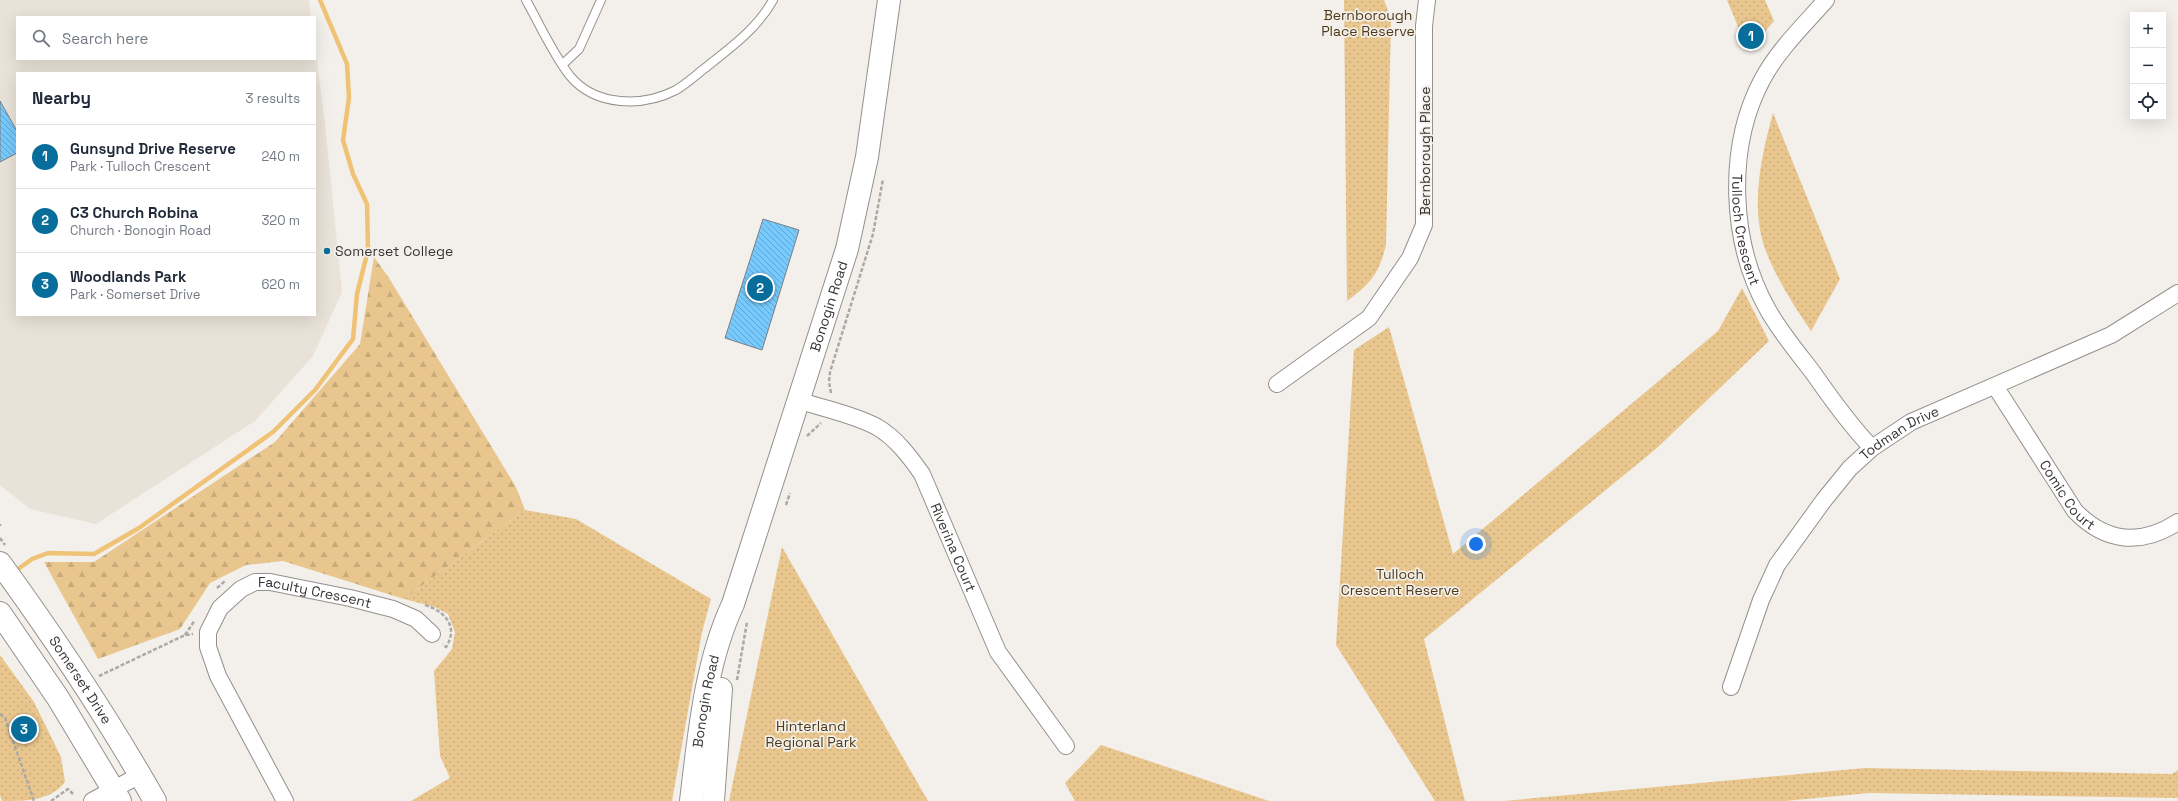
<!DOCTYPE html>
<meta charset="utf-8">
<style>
body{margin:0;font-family:"Space Grotesk",sans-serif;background:#f2f2f3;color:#1f2937}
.controls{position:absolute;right:12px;top:12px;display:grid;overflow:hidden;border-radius:0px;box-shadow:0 4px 16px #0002}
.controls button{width:36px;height:36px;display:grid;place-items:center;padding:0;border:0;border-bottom:1px solid #e0e1e3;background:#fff;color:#1f2937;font:20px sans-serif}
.you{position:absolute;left:1476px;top:544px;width:14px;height:14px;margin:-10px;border:3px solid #fff;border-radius:50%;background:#1a73e8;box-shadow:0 0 0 6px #1a73e833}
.badge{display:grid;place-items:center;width:26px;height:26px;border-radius:50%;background:#076d9a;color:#fff;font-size:13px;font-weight:700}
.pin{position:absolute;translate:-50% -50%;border:2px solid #fff;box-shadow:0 1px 4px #0006}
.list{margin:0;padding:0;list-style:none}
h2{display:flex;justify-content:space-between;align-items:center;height:52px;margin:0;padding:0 16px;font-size:17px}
h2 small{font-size:13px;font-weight:400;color:#747a83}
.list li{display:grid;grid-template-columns:26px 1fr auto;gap:12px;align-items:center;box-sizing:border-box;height:64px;padding:0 16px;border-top:1px solid #e0e1e3}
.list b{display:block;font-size:15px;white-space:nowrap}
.list p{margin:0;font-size:13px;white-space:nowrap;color:#747a83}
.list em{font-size:13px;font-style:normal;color:#747a83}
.icon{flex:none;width:22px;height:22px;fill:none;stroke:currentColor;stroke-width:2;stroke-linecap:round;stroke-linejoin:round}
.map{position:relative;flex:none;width:2178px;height:801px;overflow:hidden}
.search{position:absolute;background:#fff;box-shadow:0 4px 16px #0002;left:16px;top:16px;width:300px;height:44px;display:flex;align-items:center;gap:10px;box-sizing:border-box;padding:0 14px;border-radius:0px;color:#747a83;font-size:15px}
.panel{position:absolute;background:#fff;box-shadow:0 4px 16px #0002;left:16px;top:72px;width:300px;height:244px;border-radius:0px}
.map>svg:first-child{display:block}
.built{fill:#e9e2d8;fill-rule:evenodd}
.forest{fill:url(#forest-firs)}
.park{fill:url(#park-dots)}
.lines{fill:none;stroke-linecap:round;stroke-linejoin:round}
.stream{stroke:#f0c275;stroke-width:4.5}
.building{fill:url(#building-back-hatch);stroke:#7b7f82}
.lane-casing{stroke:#94918d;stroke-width:10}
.street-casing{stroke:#94918d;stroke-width:18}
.secondary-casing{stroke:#94918d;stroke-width:24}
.path{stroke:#aba8a5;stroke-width:2.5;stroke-dasharray:4 2;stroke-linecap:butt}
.lane{stroke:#fff;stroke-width:8}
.street{stroke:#fff;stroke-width:16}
.secondary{stroke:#fff;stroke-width:22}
.poi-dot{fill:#076d9a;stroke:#f3f0eb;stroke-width:1.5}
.labels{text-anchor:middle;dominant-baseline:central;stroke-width:3.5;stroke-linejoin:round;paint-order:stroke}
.park-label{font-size:14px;fill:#4e3a19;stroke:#f3f0eb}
.street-label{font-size:14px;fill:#373635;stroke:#f3f0eb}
.poi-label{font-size:14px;fill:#373635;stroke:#f3f0eb;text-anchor:start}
</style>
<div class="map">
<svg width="2178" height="801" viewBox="0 0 2178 801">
<defs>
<pattern id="forest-firs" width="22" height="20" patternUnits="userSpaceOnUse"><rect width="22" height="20" fill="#e9c68d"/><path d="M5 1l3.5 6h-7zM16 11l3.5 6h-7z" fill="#c8ab7a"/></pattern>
<pattern id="park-dots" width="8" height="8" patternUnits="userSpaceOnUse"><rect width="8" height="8" fill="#e9c68d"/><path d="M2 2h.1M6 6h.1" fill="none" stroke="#c8ab7a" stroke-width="1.8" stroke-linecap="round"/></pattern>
<pattern id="building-back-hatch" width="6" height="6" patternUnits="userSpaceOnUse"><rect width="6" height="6" fill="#76cafd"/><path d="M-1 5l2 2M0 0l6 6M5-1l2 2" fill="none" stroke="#62a5ce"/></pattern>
</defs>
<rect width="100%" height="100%" fill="#f3f0eb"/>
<path class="built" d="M0 0H309L311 17H17V59H315V47L325 123 342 292 313 356 255 421 96 524 30 509 0 485ZM17 73H315V315H17Z"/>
<path class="forest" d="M374 257 389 278 516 487 525 510 404 599 283 561 246 565 210 583 180 629 98 659 44 562H94L275 442 360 344Z"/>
<g class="park">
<path d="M1344 0H1384L1391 18 1386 245C1379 274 1370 284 1347 301Z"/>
<path d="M1727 0H1765L1774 21 1748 51Z"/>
<path d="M1773 113 1840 279 1811 331C1794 306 1778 281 1767 254 1749 210 1761 157 1773 113Z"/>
<path d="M1742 288 1769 341 1657 448 1424 639 1465 801H1435L1336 645 1354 350 1389 327 1453 554 1718 331Z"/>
<path d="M525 510 576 519 711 599 702 632 672 801H411L450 778 440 756 434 671 452 649 455 632 448 614 435 607 404 599Z"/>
<path d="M782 547 928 801H729Z"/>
<path d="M0 655 34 702 61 757 65 782C51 801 25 801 2 801L0 795Z"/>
<path d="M1101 745 1269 801H1075L1065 783Z"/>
<path d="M1865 768 2172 774 2178 770V798L1869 793 1785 801H1503Z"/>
</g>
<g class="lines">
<path class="stream" d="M14 572 32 559 48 553 94 554 139 528 273 432 315 390 353 339 357 294 368 250 367 204 353 174 343 140 349 98 347 64 320 0"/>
</g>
<g class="building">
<path d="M0 101 17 131V153L0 162Z"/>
<path d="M763 219 799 230 762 350 725 338Z"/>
</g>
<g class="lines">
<g class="lane-casing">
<g id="lane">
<path d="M526 0C540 25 553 54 570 76 596 107 643 107 676 90 686 84 696 75 705 68 730 48 757 29 773 0"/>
<path d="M563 64 579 49 601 0"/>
</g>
</g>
<g class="street-casing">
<g id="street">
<path id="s1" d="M1826 0C1804 25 1778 50 1762 80 1726 148 1730 243 1768 310 1781 333 1798 353 1814 374 1832 400 1850 425 1872 448"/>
<path d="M1277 384 1369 318 1410 258 1424 225V26L1427 0"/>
<path id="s2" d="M1995 386 2075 511C2106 543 2141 546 2178 522"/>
<path id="s3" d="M798 400C824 409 853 414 877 427 896 438 910 457 922 474L998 652 1066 746"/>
<path id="s4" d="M1731 687 1761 600 1777 565 1824 500 1850 468 1872 448 1911 422 2111 335 2178 293"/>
<path d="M92 801 140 775"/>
<path id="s5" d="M285 801 218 676 208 647V632L220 608 241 589 255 582H270L350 598 393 609 416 619 432 634"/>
</g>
</g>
<g class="secondary-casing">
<g id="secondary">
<path id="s6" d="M0 563C56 640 108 718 155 801"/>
<path d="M0 613 58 698 120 801"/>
<path id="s7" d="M691 801C699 735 705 664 733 604L847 249 867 157 889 0"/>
<path d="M713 801 721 689"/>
</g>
</g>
<g class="path">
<path d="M831 393 829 382 830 372 873 234 883 179"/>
<path d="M807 436 821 423"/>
<path d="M786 505 790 493"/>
<path d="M0 524V526"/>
<path d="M0 538 5 545"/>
<path d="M217 588 225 581"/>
<path d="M425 605C445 611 459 627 446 647L443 644"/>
<path d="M185 635 195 620"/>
<path d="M99 676 185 635 193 634"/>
<path d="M737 680 747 622"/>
<path d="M0 714 5 718 34 801"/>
<path d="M51 801 68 789 73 794"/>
</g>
<use href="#lane" class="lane"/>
<use href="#street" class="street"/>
<use href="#secondary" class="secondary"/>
</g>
<circle class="poi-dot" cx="327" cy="251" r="4"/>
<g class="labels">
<g class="park-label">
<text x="1368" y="15">Bernborough<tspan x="1368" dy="16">Place Reserve</tspan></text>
<text x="1400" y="574">Tulloch<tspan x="1400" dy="16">Crescent Reserve</tspan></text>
<text x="811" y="726">Hinterland<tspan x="811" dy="16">Regional Park</tspan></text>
</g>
<g class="street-label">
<text transform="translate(1425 151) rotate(-90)">Bernborough Place</text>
<text stroke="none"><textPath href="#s1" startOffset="257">Tulloch Crescent</textPath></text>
<text stroke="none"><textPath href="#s7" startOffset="515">Bonogin Road</textPath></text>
<text stroke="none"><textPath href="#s4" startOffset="313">Todman Drive</textPath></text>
<text stroke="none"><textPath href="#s2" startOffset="131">Comic Court</textPath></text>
<text stroke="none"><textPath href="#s3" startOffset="229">Riverina Court</textPath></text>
<text stroke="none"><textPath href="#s5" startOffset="319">Faculty Crescent</textPath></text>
<text stroke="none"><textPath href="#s6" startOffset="142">Somerset Drive</textPath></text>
<text stroke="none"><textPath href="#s7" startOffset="101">Bonogin Road</textPath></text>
</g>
<g class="poi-label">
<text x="335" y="251">Somerset College</text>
</g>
</g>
</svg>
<div class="controls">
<button>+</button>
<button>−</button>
<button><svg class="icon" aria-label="locate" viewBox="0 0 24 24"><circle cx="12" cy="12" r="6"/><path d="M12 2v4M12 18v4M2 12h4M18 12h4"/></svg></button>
</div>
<div class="you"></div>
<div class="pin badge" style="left:1751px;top:36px">1</div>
<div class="pin badge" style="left:760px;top:288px">2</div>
<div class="pin badge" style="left:24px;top:729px">3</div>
<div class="search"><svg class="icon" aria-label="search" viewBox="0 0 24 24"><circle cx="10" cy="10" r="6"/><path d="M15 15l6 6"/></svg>Search here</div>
<section class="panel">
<h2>Nearby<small>3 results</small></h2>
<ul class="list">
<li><span class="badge">1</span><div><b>Gunsynd Drive Reserve</b><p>Park · Tulloch Crescent</p></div><em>240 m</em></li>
<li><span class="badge">2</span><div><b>C3 Church Robina</b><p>Church · Bonogin Road</p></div><em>320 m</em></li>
<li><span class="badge">3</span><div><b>Woodlands Park</b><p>Park · Somerset Drive</p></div><em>620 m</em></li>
</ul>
</section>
</div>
